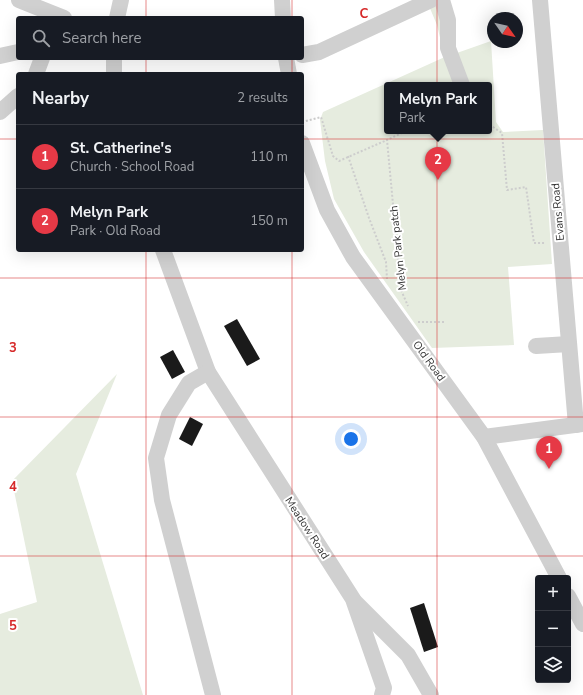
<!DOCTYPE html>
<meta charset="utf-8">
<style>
body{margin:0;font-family:"Nunito Sans",sans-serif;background:#242831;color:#f1f3f6}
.controls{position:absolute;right:12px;bottom:12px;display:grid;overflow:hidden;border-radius:4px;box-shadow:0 4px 16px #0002}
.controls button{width:36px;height:36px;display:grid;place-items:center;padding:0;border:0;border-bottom:1px solid #363941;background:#171b24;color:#f1f3f6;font:20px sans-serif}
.compass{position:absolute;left:487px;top:12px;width:36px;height:36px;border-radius:50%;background:#171b24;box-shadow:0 4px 16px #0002;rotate:124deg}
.you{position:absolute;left:351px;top:439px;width:14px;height:14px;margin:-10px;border:3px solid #fff;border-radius:50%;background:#1a73e8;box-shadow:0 0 0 6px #1a73e833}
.badge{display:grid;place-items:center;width:26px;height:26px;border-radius:50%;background:#e63946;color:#fff;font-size:13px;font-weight:700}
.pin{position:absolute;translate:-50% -33px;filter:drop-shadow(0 1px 2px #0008)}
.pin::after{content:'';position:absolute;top:21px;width:14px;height:12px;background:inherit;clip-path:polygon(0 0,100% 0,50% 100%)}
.popup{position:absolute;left:384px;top:82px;width:108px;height:52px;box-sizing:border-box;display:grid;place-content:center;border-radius:4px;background:#171b24;filter:drop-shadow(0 1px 3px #0005);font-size:13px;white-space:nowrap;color:#9ea1a6}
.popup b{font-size:15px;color:#f1f3f6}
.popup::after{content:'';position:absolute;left:50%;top:100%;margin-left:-8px;border:8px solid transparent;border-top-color:#171b24}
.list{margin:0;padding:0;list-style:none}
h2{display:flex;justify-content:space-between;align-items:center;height:52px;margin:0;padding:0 16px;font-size:17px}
h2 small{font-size:13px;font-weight:400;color:#9ea1a6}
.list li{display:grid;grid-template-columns:26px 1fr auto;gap:12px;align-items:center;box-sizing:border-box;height:64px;padding:0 16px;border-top:1px solid #363941}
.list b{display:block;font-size:15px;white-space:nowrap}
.list p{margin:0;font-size:13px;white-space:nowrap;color:#9ea1a6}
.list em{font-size:13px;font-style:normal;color:#9ea1a6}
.icon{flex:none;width:22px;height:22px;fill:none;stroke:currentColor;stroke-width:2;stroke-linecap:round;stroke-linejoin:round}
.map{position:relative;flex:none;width:583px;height:695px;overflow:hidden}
.search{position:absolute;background:#171b24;box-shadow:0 4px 16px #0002;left:16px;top:16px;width:288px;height:44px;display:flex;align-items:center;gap:10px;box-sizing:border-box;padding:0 14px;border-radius:4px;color:#9ea1a6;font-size:15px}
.panel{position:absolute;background:#171b24;box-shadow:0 4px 16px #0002;left:16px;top:72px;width:288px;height:180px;border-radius:4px}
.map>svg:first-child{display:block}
.green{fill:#e6ecdf;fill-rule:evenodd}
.building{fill:#1a1a1a}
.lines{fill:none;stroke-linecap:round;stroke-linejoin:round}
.path{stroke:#cdcdcd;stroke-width:2;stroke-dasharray:2 2;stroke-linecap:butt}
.minor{stroke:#d0d0d0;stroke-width:16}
.grid{fill:none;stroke:#d62828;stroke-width:1;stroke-opacity:0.55}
.labels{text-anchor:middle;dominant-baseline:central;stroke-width:4;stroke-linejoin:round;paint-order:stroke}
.street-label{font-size:11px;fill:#333;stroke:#fff}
.grid-label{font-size:13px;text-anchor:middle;font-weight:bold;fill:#d62828;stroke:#fff;stroke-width:4;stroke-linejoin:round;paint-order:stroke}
</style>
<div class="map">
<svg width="583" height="695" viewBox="0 0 583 695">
<rect width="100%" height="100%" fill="#fff"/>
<g class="green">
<path d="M444 0 454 54 491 41 496 122 503 132 543 130 552 264 508 267 514 345 432 348 364 252 334 199 325 161 320 120 323 112 447 56 443 50 437 25 429 6ZM387 85H489V131H387Z"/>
<path d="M117 374 76 474 143 695H0V614L37 602 12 481Z"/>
</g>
<g class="building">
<path d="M237 319 260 359 247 366 224 326Z"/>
<path d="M173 350 185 372 172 379 160 357Z"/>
<path d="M190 417 203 424 192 446 179 439Z"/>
<path d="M424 603 438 647 424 652 410 608Z"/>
</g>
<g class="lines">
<g class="path">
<path d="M302 122 321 117 333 156 339 161 387 140"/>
<path d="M489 126 493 127 502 133 507 190 526 187 534 243H546"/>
<path d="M406 131 387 140 401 290 408 306"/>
<path d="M348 156 369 218 386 262 387 279"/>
<path d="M418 322H446"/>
</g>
<g class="minor">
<path d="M19 0 64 18"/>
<path d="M282 0 283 18"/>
<path d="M442 0 448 20V48L462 85"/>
<path d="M540 0 576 425"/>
<path d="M117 18 121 0"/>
<path d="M302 55 319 52 431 0"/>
<path d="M0 56 18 52"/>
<path d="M114 58V74"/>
<path d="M286 58 289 74"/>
<path d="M36 74 42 58"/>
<path d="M0 112 18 96"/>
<path d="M302 143 327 210 353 257 484 437 559 578"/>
<path d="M163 250 208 372 353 599 384 688 382 695"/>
<path d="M536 346 569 344"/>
<path d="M208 372 189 383 169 415 156 458 162 500 213 695"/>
<path d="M484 437 583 424"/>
<path d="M568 596 583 624"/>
<path d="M355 602 408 655 431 695"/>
</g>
</g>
<path class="grid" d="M146 0V18M292 0V18M437 0V695M146 58V74M292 58V74M0 139H18M302 139H583M146 250V695M292 250V695M0 278H583M0 417H583M0 556H583"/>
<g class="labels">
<g class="street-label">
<text transform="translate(558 212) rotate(-95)">Evans Road</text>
<text transform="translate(398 248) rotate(-96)">Melyn Park patch</text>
<text transform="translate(429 361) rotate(54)">Old Road</text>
<text transform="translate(307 528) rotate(57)">Meadow Road</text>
</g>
</g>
<g class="grid-label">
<text x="364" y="18">C</text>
<text x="13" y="352">3</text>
<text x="13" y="491">4</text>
<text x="13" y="630">5</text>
</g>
</svg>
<div class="controls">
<button>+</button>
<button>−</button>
<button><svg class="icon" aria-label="layers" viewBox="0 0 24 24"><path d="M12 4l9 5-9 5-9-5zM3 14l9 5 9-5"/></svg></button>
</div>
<svg class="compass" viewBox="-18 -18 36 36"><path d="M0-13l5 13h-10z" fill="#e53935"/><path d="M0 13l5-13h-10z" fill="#9ea1a6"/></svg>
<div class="you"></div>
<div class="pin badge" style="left:549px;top:469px">1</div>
<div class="pin badge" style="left:438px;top:180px">2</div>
<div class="popup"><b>Melyn Park</b>Park</div>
<div class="search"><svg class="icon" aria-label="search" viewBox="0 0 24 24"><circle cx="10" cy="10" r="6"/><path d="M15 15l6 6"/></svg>Search here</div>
<section class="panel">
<h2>Nearby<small>2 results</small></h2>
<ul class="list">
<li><span class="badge">1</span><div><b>St. Catherine's</b><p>Church · School Road</p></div><em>110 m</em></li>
<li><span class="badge">2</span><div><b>Melyn Park</b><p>Park · Old Road</p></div><em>150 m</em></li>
</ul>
</section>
</div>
